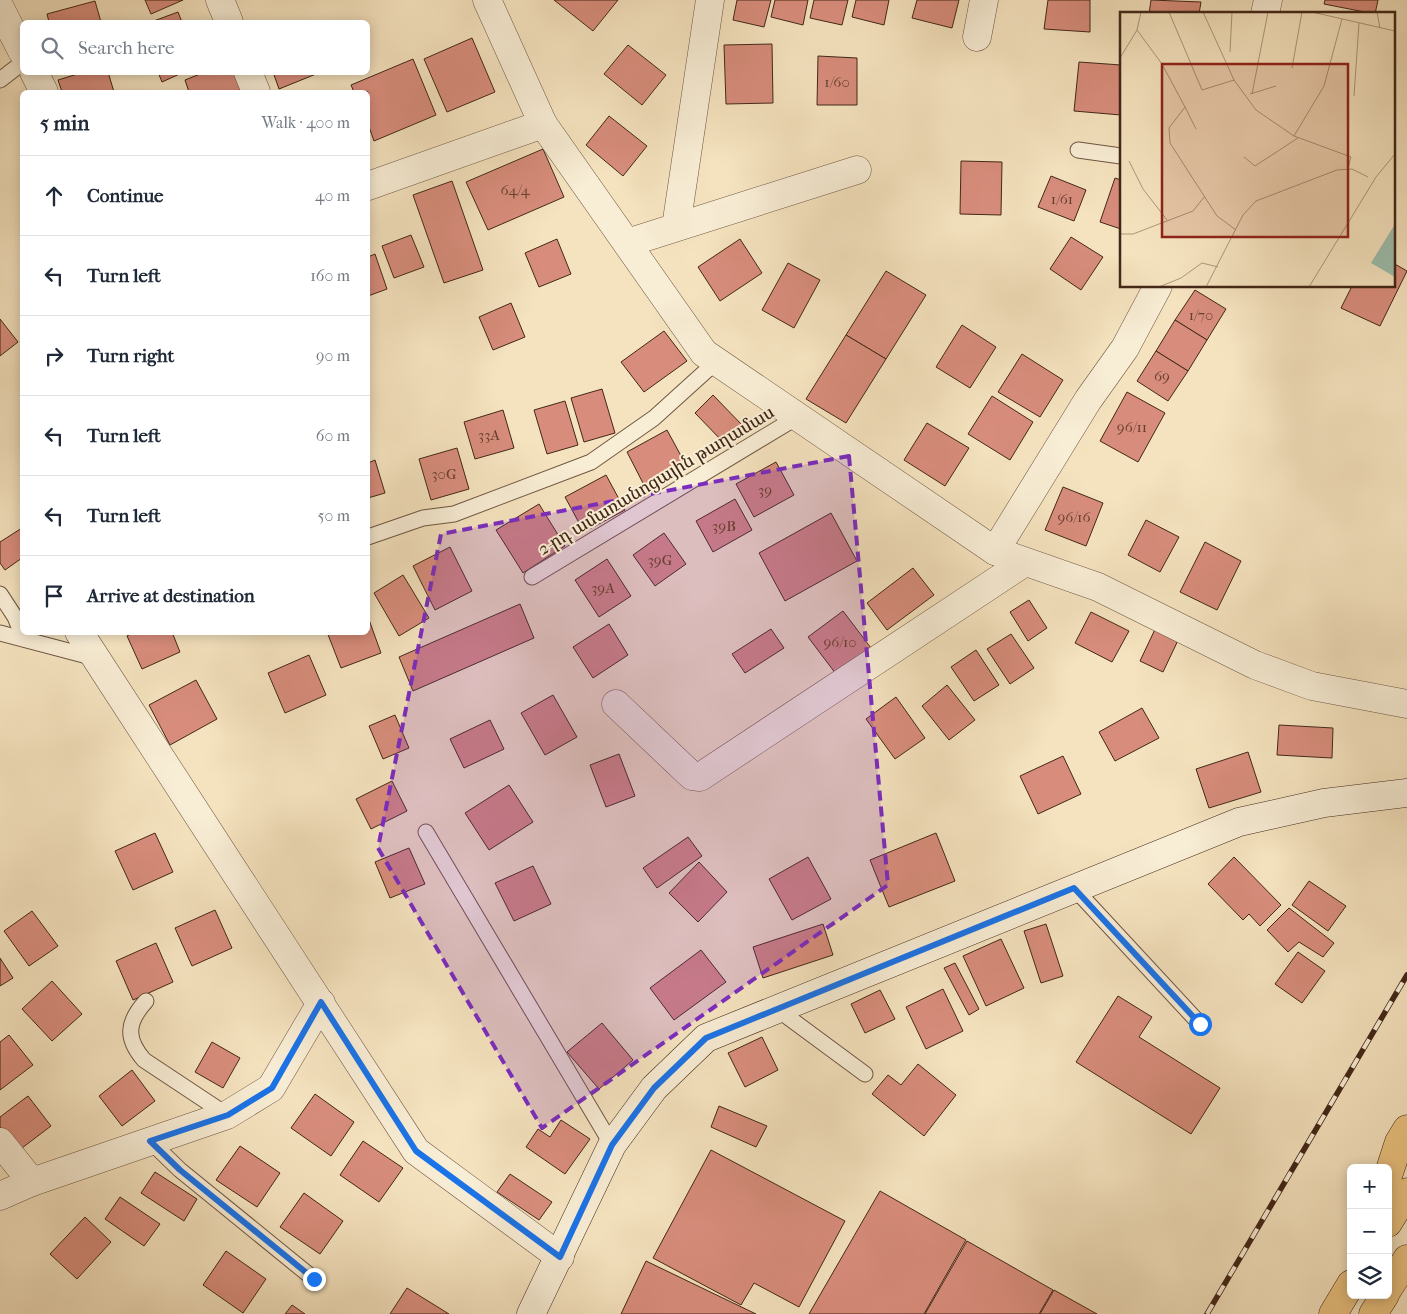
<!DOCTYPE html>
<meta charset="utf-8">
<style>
body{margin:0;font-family:"IM FELL French Canon","Noto Serif Armenian",serif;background:#f2f2f3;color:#1f2937}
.controls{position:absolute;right:15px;bottom:15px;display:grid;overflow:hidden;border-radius:8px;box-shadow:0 2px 12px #0003}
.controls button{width:45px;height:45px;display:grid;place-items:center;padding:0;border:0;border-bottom:1px solid #e0e1e3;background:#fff;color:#1f2937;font:25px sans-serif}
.stop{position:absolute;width:15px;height:15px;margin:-11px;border:4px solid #1a73e8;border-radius:50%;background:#fff}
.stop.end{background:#1a73e8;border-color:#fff;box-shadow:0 1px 5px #0008}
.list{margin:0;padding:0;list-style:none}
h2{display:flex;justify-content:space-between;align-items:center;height:65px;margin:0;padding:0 20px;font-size:21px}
h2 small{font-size:16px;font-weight:400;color:#747a83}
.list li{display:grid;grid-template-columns:32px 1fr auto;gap:15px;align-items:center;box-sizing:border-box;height:80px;padding:0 20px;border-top:1px solid #e0e1e3}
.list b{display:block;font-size:19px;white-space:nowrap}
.list em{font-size:16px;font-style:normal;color:#747a83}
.icon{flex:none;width:28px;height:28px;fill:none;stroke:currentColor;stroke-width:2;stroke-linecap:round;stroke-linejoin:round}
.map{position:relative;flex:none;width:1407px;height:1314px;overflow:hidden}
.search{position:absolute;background:#fff;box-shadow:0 2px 12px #0003;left:20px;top:20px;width:350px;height:55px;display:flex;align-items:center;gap:12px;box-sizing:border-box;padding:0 18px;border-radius:8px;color:#747a83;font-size:19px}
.panel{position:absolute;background:#fff;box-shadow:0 2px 12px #0003;left:20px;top:90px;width:350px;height:545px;border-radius:8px}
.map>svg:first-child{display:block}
.building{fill:#d88d7c;stroke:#422717}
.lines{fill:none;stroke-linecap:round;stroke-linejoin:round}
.lane-casing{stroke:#6f5641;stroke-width:17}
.street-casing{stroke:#6f5641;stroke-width:29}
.secondary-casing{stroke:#422717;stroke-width:29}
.highway-casing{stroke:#422717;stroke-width:29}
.lane{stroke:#f8edd5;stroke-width:15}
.street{stroke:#f8edd5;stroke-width:28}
.secondary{stroke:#f8edd5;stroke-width:28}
.highway{stroke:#eac280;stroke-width:28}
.rail-casing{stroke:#422717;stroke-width:5.5}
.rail{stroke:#f8edd5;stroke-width:4;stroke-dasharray:11;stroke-linecap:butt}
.route{stroke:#1a73e8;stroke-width:6}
.marked{fill:#7b2cbf;fill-opacity:0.2;stroke:#7b2cbf;stroke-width:4;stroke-dasharray:10 6;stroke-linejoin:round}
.labels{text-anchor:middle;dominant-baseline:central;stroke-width:4;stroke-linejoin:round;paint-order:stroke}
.number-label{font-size:15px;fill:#684030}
.street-label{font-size:18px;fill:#422717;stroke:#f8edd5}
.inset-road{fill:none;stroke:#ad987c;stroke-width:1}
.view{fill:#8f2418;fill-opacity:0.15;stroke:#8f2418;stroke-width:2.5}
.inset-edge{fill:none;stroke:#422717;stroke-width:2.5}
</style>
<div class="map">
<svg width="1407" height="1314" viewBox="0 0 1407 1314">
<rect width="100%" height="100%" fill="#f5e3bf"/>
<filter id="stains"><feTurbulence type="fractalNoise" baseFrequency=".004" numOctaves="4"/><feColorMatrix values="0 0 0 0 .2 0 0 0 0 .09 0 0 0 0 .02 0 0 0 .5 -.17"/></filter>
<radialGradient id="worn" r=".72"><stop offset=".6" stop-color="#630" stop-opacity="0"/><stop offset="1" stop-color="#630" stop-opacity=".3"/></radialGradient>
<g class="building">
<path d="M145 0H183L151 14Z"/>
<path d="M554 0H618L593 31Z"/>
<path d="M737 0H771L764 27 733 20Z"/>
<path d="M775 0H808L803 25 771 17Z"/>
<path d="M814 0H848L842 25 810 18Z"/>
<path d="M856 0H889L884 25 852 17Z"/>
<path d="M917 0H959L952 28 912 18Z"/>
<path d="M1048 0H1090V32L1044 29Z"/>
<path d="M1151 0 1201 2 1199 14H1149Z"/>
<path d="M1325 0H1378L1375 14 1324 4Z"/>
<path d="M95 1 101 22H49L47 14Z"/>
<path d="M178 12 182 22H151Z"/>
<path d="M472 38 495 92 447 112 424 59Z"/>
<path d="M772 44 773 103 726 104 724 45Z"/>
<path d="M628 45 666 75 642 105 604 74Z"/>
<path d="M818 56 857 58V105H817Z"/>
<path d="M413 59 436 115 374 141 368 124V92H354L351 85Z"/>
<path d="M1079 62 1121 65V115L1074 111Z"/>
<path d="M84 72H108L114 92H62L58 80Z"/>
<path d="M158 72H184L162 82Z"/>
<path d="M205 72H234L241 92H189L185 80Z"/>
<path d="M273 72H321L279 89Z"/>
<path d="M609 116 647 146 623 176 586 145Z"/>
<path d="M543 149 564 197 488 230 466 182Z"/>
<path d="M961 161 1002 162 1001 215 960 214Z"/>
<path d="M1051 176 1086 190 1074 221 1038 207Z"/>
<path d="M1115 178 1121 180V229L1100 222Z"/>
<path d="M452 181 483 270 444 283 413 195Z"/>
<path d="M411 235 424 267 394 278 382 246Z"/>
<path d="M1071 237 1103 257 1081 290 1050 269Z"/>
<path d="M557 239 571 274 539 287 525 253Z"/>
<path d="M740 239 762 273 720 301 698 267Z"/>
<path d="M375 254 387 289 368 296V257Z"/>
<path d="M788 263 820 280 794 328 762 310Z"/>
<path d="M1393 263 1407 271 1380 326 1341 308 1352 286H1393Z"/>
<path d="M886 271 926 295 886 359 846 335Z"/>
<path d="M1195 290 1226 309 1207 340 1175 320Z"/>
<path d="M511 303 525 337 493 350 479 317Z"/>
<path d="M0 319 18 342 0 356Z"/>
<path d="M1175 320 1207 340 1188 371 1156 351Z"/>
<path d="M962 325 996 347 970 388 936 367Z"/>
<path d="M664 331 687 361 644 392 621 362Z"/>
<path d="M846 335 886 359 846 423 806 399Z"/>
<path d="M1156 351 1188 371 1168 401 1137 381Z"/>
<path d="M1022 354 1063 380 1040 417 998 392Z"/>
<path d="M602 389 615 433 584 442 571 398Z"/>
<path d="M1127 392 1165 413 1138 462 1100 441Z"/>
<path d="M713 395 743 426 725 444 695 413Z"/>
<path d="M992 396 1033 422 1010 460 968 434Z"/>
<path d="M565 401 578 445 547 454 534 410Z"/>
<path d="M503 410 514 448 475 459 464 422Z"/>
<path d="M927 423 969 448 945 486 904 460Z"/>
<path d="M667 430 686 465 645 487 627 452Z"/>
<path d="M457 448 469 489 431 500 419 459Z"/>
<path d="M375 460 385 493 368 498V463Z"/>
<path d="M776 462 794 495 754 517 736 484Z"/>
<path d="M606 475 625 510 584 532 565 497Z"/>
<path d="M1063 487 1103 503 1086 546 1045 530Z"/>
<path d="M735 499 752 530 713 552 696 521Z"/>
<path d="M539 504 565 546 523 573 496 530Z"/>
<path d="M831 513 857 561 785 601 759 553Z"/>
<path d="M1146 520 1179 537 1160 572 1128 555Z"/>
<path d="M22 528V558L5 570 0 563V542Z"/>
<path d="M664 533 686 564 655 586 633 555Z"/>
<path d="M1205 542 1241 561 1217 610 1180 592Z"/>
<path d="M450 547 472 591 435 610 413 566Z"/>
<path d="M607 559 631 596 599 617 575 580Z"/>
<path d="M913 568 934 595 887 630 867 603Z"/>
<path d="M403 575 429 618 399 636 374 593Z"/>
<path d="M1029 600 1047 628 1028 641 1010 612Z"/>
<path d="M520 604 534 638 413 691 399 657Z"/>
<path d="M843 611 871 648 836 674 808 637Z"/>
<path d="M1091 612 1129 631 1112 662 1075 643Z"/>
<path d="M368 617 381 653 341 668 327 632H368Z"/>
<path d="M1158 623 1181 634 1163 672 1140 661Z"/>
<path d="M609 624 628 655 593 678 573 647Z"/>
<path d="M771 629 784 648 745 673 732 654Z"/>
<path d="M134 632H172L180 652 142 669 127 636Z"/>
<path d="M1011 634 1034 668 1010 684 987 649Z"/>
<path d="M976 650 999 685 974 701 951 667Z"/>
<path d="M309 655 326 695 285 713 268 673Z"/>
<path d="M196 680 217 719 170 745 149 705Z"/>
<path d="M947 685 975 720 949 740 922 706Z"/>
<path d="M553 695 577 737 545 755 521 713Z"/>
<path d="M896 697 925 738 895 759 866 719Z"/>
<path d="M1142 708 1159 738 1115 761 1099 732Z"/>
<path d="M395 715 409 748 383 759 369 726Z"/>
<path d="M490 720 504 749 464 768 450 739Z"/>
<path d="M1279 725 1333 728 1332 758 1277 755Z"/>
<path d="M1248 752 1261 792 1209 808 1196 769Z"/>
<path d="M619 754 635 796 606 807 590 765Z"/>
<path d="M1063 756 1081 794 1038 814 1020 776Z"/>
<path d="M392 781 407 811 371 829 356 799Z"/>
<path d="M509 785 533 822 489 850 465 813Z"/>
<path d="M155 833 173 872 133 890 115 851Z"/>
<path d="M936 833 955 881 889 907 870 860Z"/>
<path d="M688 837 702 856 657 888 643 868Z"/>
<path d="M409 848 425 884 390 898 375 862Z"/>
<path d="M808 857 831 899 792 920 769 879Z"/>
<path d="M1234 857 1281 905 1260 926 1249 914 1243 920 1208 884Z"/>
<path d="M699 862 727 892 698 922 669 893Z"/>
<path d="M533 866 551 904 514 921 495 883Z"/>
<path d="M1309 881 1346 906 1328 931 1292 905Z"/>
<path d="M1289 908 1334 943 1323 957 1299 942 1288 952 1267 930Z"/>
<path d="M215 910 232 948 192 966 175 928Z"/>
<path d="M32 911 58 946 29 966 4 931Z"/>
<path d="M823 924 833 955 763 978 753 947Z"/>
<path d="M1046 924 1063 976 1041 983 1024 931Z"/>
<path d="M1001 939 1024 988 986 1006 963 956Z"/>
<path d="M156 943 173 982 133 1000 116 961Z"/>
<path d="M701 950 726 982 674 1020 650 988Z"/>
<path d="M1298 952 1325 971 1302 1003 1275 984Z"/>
<path d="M0 958 13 978 0 986Z"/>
<path d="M955 963 979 1009 969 1015 944 968Z"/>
<path d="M52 981 82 1014 52 1041 22 1009Z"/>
<path d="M943 989 963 1031 926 1049 906 1007Z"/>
<path d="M880 990 895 1019 865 1033 851 1004Z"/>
<path d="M1118 996 1152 1017 1139 1037 1220 1088 1191 1134 1076 1062Z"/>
<path d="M602 1023 633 1060 599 1089 567 1052Z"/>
<path d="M9 1035 33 1065 0 1090V1042Z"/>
<path d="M762 1037 778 1070 745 1087 728 1053Z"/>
<path d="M212 1042 240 1058 223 1088 195 1072Z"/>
<path d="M918 1064 956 1095 924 1136 872 1094 888 1075 901 1085Z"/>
<path d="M132 1070 155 1101 122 1126 99 1096Z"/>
<path d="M315 1094 354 1122 331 1156 291 1128Z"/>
<path d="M28 1096 51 1126 18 1151 0 1127V1117Z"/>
<path d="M719 1106 767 1126 756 1147 711 1127Z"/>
<path d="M561 1120 590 1139 565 1174 526 1147 538 1129 550 1137Z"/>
<path d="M363 1141 403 1168 379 1202 340 1175Z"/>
<path d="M240 1146 280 1173 257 1207 216 1180Z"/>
<path d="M711 1150 845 1221 799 1307 754 1283 741 1305 653 1258Z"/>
<path d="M155 1172 197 1199 184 1221 141 1193Z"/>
<path d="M510 1174 552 1202 539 1220 497 1192Z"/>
<path d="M880 1191 966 1240 924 1314H809Z"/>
<path d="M304 1193 343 1221 320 1254 280 1227Z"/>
<path d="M120 1197 160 1224 144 1246 105 1219Z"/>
<path d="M85 1217 111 1242 77 1279 50 1254Z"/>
<path d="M967 1241 1053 1290 1039 1314H925Z"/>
<path d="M226 1251 266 1279 243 1313 203 1285Z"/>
<path d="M646 1261 756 1314H621Z"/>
<path d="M407 1288 449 1314H390Z"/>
<path d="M1054 1290 1097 1314H1040Z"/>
<path d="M292 1305 305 1314H285Z"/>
</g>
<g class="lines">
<g class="lane-casing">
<g id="lane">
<path d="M0 80 22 63"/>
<path d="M1078 150 1121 156"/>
<path d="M368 537 423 518 454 514 591 462 654 418 717 361"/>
<path d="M532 577 799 416"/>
<path d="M0 594 15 617 24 639"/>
<path d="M0 633 95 658"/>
<path d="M426 832 612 1145"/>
<path d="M1074 888 1200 1024"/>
<path d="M146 1001C127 1022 125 1038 144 1060L227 1115"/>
<path d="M777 1009 865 1074"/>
<path d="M150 1141 180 1170 314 1279"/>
</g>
</g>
<g class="street-casing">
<g id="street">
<path d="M220 0 229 22"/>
<path d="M487 0 543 124 704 353 995 551 1098 587 1255 665 1312 686 1407 704"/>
<path d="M0 8 22 51"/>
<path d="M1265 14 1268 0"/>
<path d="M977 37 984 0"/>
<path d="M34 72 44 92"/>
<path d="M248 72 256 92"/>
<path d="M368 186 543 124"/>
<path d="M676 227 710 0"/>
<path d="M627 243 857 170"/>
<path d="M995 551 1088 400 1125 348 1158 286"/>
<path d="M79 632 416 1151 560 1257"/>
<path d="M616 704 692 776 700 777 1025 562"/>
<path d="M0 1142 32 1182"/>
<path d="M0 1196 32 1182 227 1115 271 1088 321 1003"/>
</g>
</g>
<g class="secondary-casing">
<path id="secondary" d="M531 1314 612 1145 654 1088 706 1038 1239 822 1324 803 1407 793"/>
</g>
<g class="highway-casing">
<g id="highway">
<path d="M1388 1176 1399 1142 1407 1129"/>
<path d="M1388 1223 1407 1192"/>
<path d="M1388 1289 1407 1259"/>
<path d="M1333 1314 1351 1284"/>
<path d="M1373 1314 1385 1295"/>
</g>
</g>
<use href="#lane" class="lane"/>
<use href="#street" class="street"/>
<use href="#secondary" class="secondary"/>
<use href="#highway" class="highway"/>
<g class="rail-casing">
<path id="rail" d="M1207 1314 1407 975"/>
</g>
<use href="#rail" class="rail"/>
</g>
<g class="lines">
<path class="route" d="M314 1279 180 1170 150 1141 228 1115 272 1088 321 1002 416 1151 560 1257 612 1145 654 1088 706 1038 1074 888 1200 1024"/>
</g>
<path class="marked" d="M849 456 888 885 542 1128 378 848 441 534Z"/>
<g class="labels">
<g class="number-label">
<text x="837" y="82">1/60</text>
<text x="515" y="190">64/4</text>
<text x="1062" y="199">1/61</text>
<text x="1201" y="315">1/70</text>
<text x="1162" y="376">69</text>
<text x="1132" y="427">96/11</text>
<text x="489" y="435">33A</text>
<text x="444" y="474">30G</text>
<text x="765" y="490">39</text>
<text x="1074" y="517">96/16</text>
<text x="724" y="526">39B</text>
<text x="660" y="560">39G</text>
<text x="603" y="588">39A</text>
<text x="840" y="642">96/10</text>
</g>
<g class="street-label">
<text transform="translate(656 481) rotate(-31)">2-րդ ամառանոցային թաղամաս</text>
</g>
</g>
<g transform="translate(1120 12)">
<rect width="275" height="275" fill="#f5e3bf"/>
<path d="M275 212V265L251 251Z" fill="#9dbeae"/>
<path class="inset-road" d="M49 0 82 78 114 68M83 0 114 68 136 98 174 124 231 145 228 156M192 0 275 19M257 0 260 16M17 18 42 52 65 95 49 116 50 131 97 204 116 218M110 40 112 0M0 46 17 18 21 0M172 56 182 0M130 82 156 74M132 82 148 0M234 84 239 11M65 95 76 117M174 124 204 74 222 7M124 145 135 154 178 126M9 149 23 177 47 208M0 222H13L73 199 85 184M39 275 61 266 82 251 98 255M86 275 123 203 136 189 217 158 232 157 248 165M189 275 256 165 275 142"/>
<path class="view" d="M42 52H228V225H42Z"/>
<rect width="275" height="275" class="inset-edge"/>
</g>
<rect width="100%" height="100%" filter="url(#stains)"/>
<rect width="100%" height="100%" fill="url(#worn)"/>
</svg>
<div class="controls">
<button>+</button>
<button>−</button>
<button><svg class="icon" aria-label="layers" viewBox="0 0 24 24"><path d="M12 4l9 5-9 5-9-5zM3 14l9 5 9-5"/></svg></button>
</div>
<div class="stop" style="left:1200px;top:1024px"></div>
<div class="stop end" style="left:314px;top:1279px"></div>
<div class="search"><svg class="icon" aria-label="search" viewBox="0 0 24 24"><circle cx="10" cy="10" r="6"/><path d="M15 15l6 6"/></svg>Search here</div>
<section class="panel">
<h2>5 min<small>Walk · 400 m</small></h2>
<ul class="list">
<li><svg class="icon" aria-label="ahead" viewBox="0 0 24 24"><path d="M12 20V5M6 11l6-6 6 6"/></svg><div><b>Continue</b></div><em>40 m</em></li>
<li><svg class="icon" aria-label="left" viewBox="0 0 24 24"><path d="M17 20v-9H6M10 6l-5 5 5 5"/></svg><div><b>Turn left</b></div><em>160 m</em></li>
<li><svg class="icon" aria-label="right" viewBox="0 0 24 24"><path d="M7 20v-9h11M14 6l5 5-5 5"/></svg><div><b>Turn right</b></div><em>90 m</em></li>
<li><svg class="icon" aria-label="left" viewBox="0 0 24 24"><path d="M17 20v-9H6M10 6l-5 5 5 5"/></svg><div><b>Turn left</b></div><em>60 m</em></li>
<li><svg class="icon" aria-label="left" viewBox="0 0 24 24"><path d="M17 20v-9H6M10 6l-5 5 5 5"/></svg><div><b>Turn left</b></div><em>50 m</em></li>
<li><svg class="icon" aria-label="arrive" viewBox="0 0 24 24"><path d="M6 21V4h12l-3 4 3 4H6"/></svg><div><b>Arrive at destination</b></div></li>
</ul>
</section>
</div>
